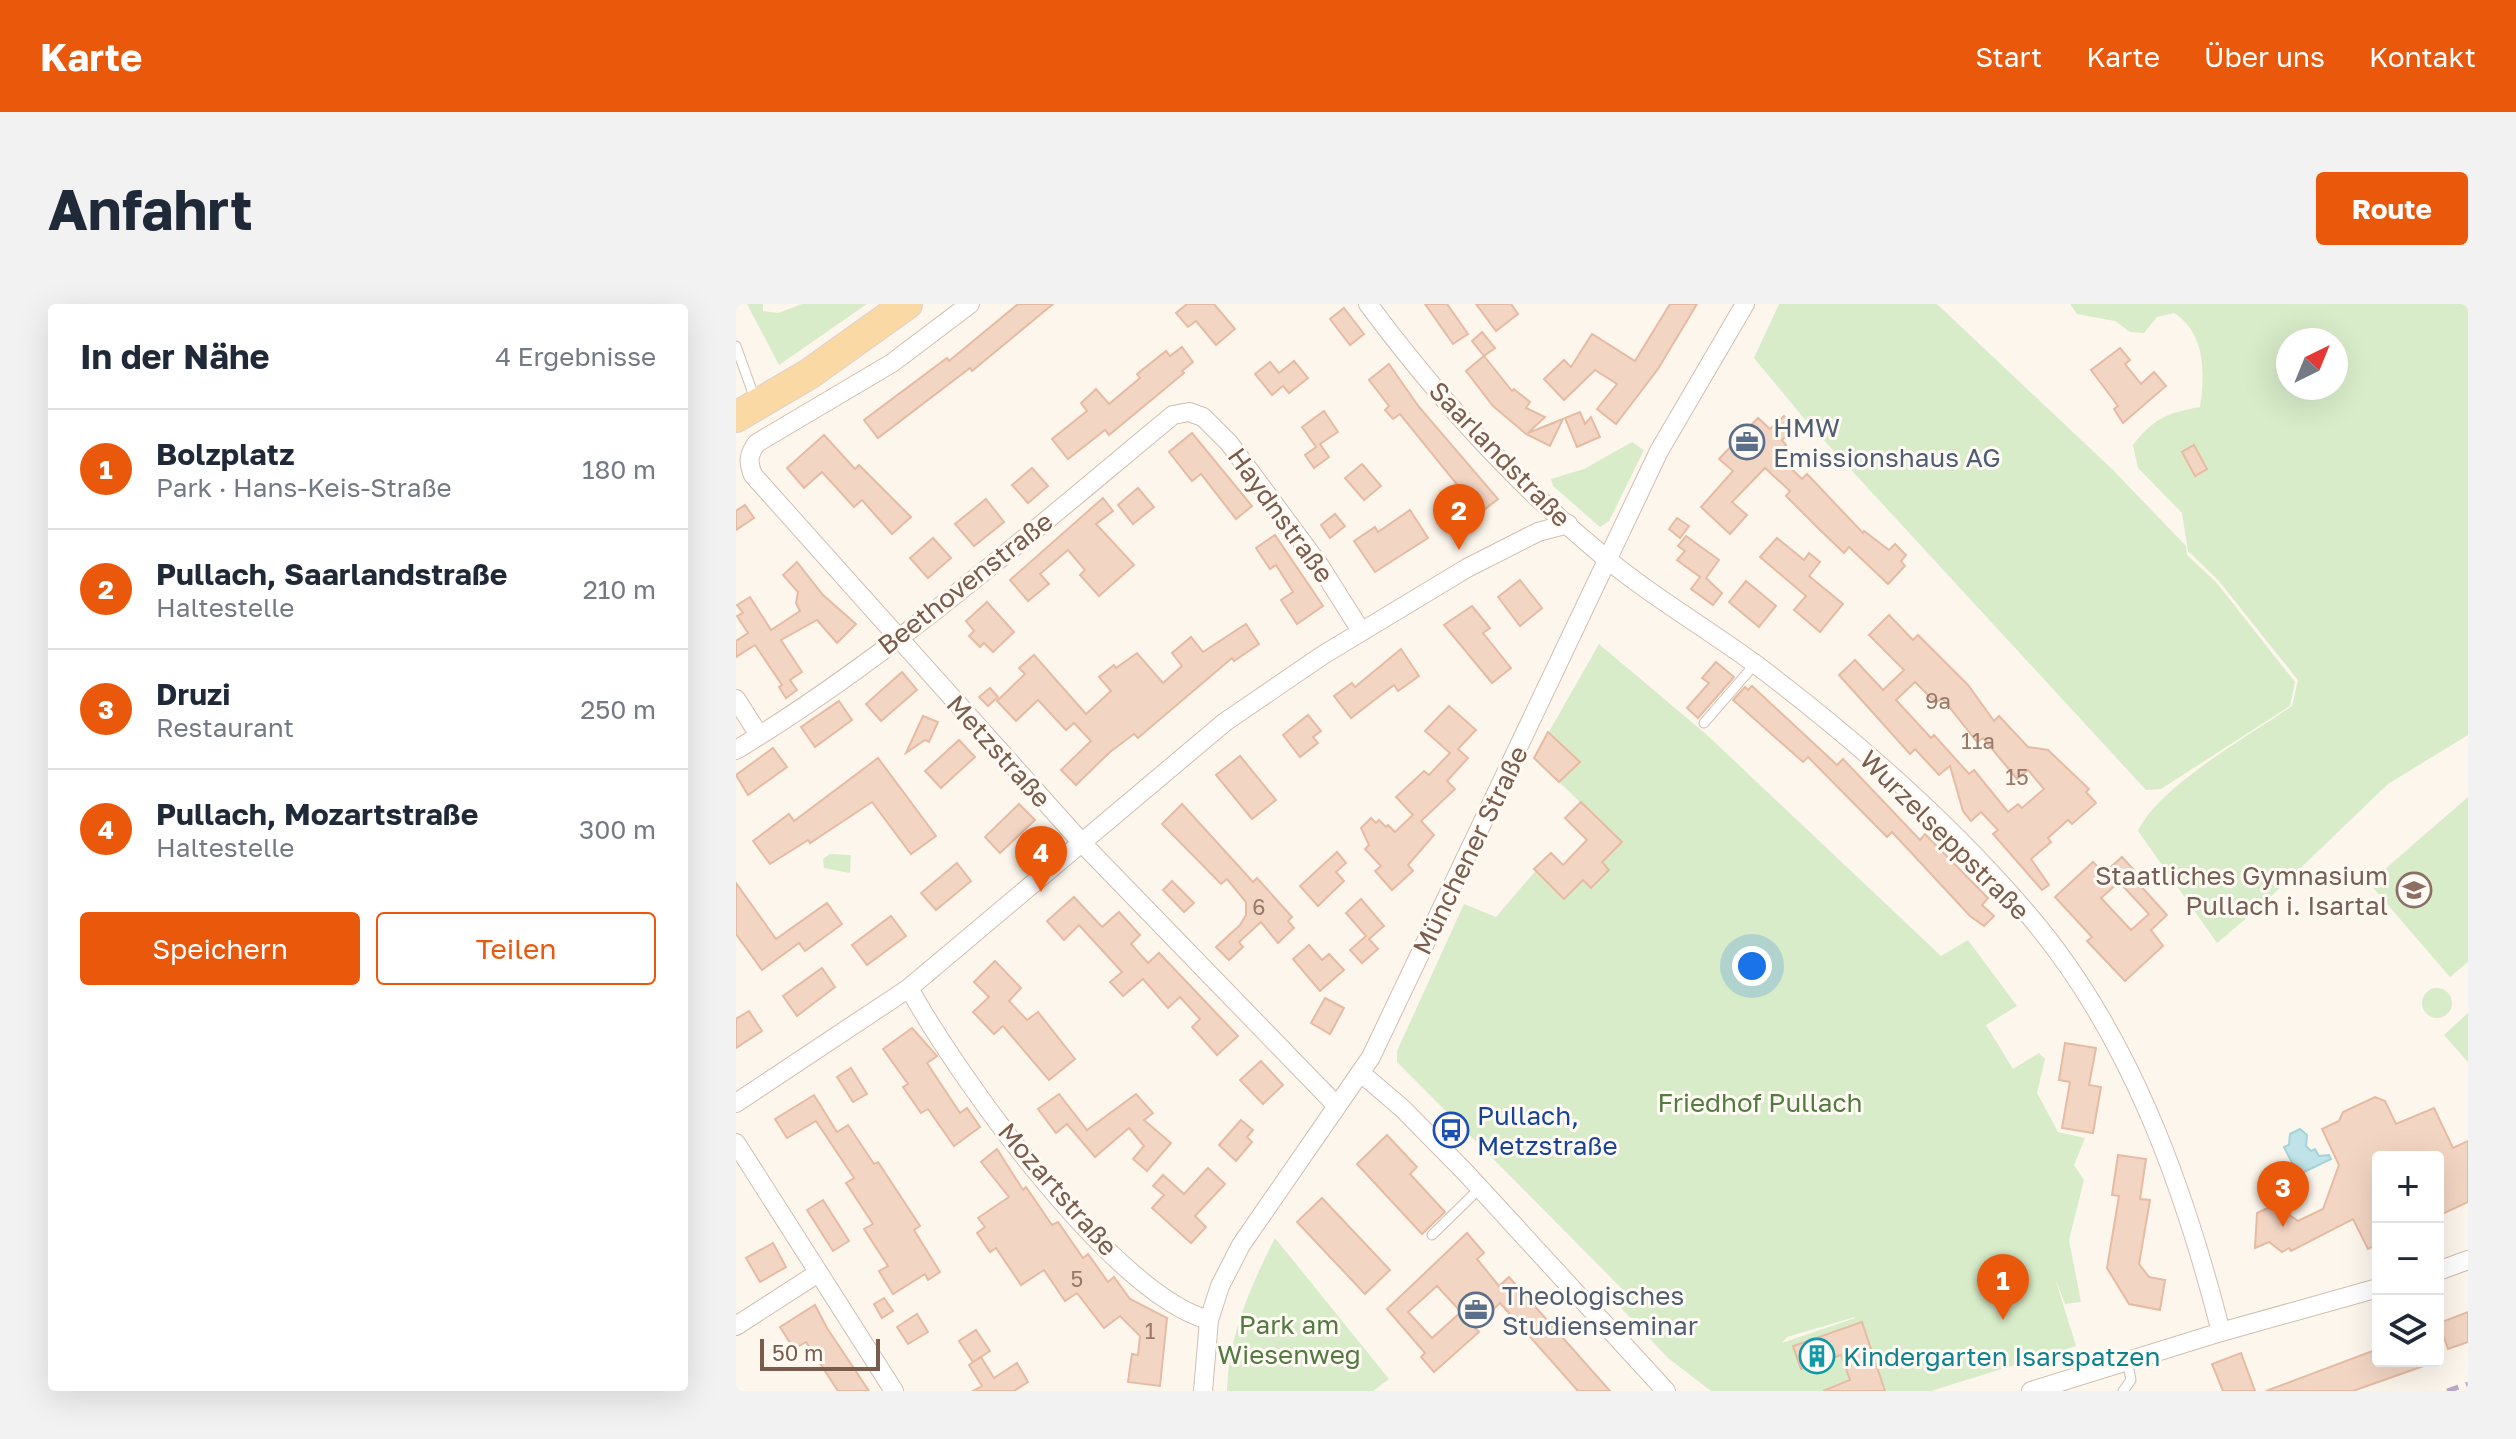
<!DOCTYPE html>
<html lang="de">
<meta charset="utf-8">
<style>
body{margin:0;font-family:"Golos Text",sans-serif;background:#f2f2f3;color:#1f2937}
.controls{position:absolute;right:24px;bottom:24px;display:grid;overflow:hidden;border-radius:8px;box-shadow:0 8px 32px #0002}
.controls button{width:72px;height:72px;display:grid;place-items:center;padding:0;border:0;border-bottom:2px solid #e0e1e3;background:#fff;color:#1f2937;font:40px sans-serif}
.compass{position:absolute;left:1540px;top:24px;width:72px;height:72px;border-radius:50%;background:#fff;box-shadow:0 8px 32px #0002;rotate:43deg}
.scale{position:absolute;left:24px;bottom:20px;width:120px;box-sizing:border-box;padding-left:8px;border:4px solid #7a5c4d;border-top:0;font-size:22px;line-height:28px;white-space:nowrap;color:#7a5c4d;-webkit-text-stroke:6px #fffaf3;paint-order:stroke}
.you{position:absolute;left:1016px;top:662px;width:28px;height:28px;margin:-20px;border:6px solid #fff;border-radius:50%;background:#1a73e8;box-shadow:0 0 0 12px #1a73e833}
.badge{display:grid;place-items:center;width:52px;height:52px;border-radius:50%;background:#ea580c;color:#fff;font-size:26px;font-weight:700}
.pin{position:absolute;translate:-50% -66px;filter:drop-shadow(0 2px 4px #0008)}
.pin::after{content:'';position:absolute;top:42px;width:28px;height:24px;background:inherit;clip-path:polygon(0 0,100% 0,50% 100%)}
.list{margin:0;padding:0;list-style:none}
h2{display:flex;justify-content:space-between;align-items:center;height:104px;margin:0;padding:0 32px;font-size:34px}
h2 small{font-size:26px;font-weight:400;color:#747a83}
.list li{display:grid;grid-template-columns:52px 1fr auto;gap:24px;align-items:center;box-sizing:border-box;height:120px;padding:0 32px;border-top:2px solid #e0e1e3}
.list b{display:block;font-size:30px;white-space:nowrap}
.list p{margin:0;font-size:26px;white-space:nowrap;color:#747a83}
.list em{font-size:26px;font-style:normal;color:#747a83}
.actions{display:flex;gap:16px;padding:24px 32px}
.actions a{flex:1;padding:18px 0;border:2px solid #ea580c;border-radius:8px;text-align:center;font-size:28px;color:#ea580c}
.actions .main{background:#ea580c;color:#fff}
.icon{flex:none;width:44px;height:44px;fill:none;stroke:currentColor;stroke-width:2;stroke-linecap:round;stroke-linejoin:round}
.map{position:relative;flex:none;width:1732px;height:1087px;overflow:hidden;border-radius:8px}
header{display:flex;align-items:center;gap:48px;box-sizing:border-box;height:112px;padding:0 40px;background:#ea580c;color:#fff}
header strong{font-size:38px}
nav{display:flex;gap:44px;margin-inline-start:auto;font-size:28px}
.intro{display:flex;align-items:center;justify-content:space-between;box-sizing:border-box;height:192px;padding:0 48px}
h1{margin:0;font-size:56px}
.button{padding:20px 36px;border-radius:8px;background:#ea580c;color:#fff;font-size:28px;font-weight:700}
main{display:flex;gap:48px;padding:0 48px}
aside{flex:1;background:#fff;border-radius:8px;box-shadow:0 8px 32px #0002}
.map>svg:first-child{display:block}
.green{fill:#d8ecc9;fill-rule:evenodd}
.water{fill:#bfe3e8;stroke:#a5d3da;stroke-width:2}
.building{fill:#f3d5c3;stroke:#e6bba3;stroke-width:2;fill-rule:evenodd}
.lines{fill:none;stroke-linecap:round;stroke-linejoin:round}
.service-casing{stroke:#d1beb0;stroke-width:11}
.minor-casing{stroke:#d1beb0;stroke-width:20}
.primary-casing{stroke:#dad1cd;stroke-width:32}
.service{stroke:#fff;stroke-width:9}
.minor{stroke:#fff;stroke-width:18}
.primary{stroke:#fbd9a5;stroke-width:30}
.rail{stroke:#b9a8c9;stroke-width:5;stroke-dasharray:12 8;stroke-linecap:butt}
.labels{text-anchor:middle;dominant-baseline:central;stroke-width:6;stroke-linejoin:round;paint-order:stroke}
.number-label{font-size:22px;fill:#987a6a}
.service-label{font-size:26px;fill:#4e5e75;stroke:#fffaf3;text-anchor:start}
.street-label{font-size:26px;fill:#7a5c4d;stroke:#fffaf3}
.education-label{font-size:26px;fill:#785e54;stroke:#fffaf3;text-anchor:end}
.park-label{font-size:26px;fill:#537a41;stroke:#fffaf3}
.transit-label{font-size:26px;fill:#164399;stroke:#fffaf3;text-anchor:start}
.culture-label{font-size:26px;fill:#0d838f;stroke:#fffaf3;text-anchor:start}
</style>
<header>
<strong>Karte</strong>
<nav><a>Start</a><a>Karte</a><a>Über uns</a><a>Kontakt</a></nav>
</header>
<div class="intro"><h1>Anfahrt</h1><a class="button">Route</a></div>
<main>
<aside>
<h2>In der Nähe<small>4 Ergebnisse</small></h2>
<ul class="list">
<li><span class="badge">1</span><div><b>Bolzplatz</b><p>Park · Hans-Keis-Straße</p></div><em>180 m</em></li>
<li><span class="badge">2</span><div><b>Pullach, Saarlandstraße</b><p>Haltestelle</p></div><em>210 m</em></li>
<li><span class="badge">3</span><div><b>Druzi</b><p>Restaurant</p></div><em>250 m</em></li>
<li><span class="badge">4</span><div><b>Pullach, Mozartstraße</b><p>Haltestelle</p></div><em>300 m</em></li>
</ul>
<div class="actions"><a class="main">Speichern</a><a>Teilen</a></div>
</aside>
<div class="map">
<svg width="1732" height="1087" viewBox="0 0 1732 1087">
<rect width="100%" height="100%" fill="#fdf6ec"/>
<g class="green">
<path d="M11 0H27V7L42 9 66 0H131L43 61Z"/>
<path d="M1043 0H1201L1377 166 1450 242 1451 251 1480 278 1559 378 1554 402 1425 485 1410 486 1071 118 1018 54Z"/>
<path d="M1334 0H1732V431L1652 480 1527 600 1481 639 1402 527C1423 482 1513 432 1556 402L1562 376 1482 276 1452 247 1446 209 1402 164 1397 141C1418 114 1431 109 1464 103 1469 71 1470 29 1438 9L1421 13 1408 29 1394 28 1379 17 1341 10ZM1552 36H1600V84H1552Z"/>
<path d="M896 138 908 146 873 217 864 223 817 182 815 175 848 165Z"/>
<path d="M863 340 971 431 1205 652 1232 636 1281 702 1250 721 1277 765 1303 749 1309 755 1301 789 1322 828 1349 834 1338 861 1348 876 1333 936 1345 998 1329 1000 1319 974 1340 1042 1195 1087H975L932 1054 884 1003 894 995 891 990 661 758V747L728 600 760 613 815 549 829 562 853 537 829 514 844 498 798 454ZM1119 1013V1014L1046 1039 1051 1033Z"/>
<path d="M1732 493V658L1714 673 1633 579Z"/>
<path d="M94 550 115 551 114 569 88 564 87 555Z"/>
<circle cx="1701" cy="699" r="15"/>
<path d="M1732 709V758L1708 731Z"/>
<path d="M539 934 653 1075 637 1087H491C492 1033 515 981 539 934Z"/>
</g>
<path class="water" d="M1564 825 1571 831 1570 842 1575 847 1579 845 1583 852 1593 851 1595 855 1562 871 1548 843 1553 841 1554 830Z"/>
<g class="building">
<path d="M282 0H317L236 67 234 64 142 134 128 116 211 54 213 57Z"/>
<path d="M451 0H478L499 25 480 41 460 17 452 23 440 9Z"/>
<path d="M689 0H711L732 30 717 40Z"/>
<path d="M740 0H775L782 10 760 27Z"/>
<path d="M934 0H961L922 65 880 120 861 105 881 80 859 66 828 96 808 75 828 56 835 63 856 30 899 57Z"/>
<path d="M608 4 628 30 614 41 594 15Z"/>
<path d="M746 28 759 44 748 52 736 37Z"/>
<path d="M446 43 457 58 446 67 448 69 373 131 369 126 332 155 316 135 351 107 345 99 360 85 373 100 404 74 401 70 430 47 434 52Z"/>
<path d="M1384 44 1394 56 1389 60 1405 80 1418 68 1430 82 1387 119 1378 105 1382 102 1355 66Z"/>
<path d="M748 52 776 87 778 85 794 98 790 104 809 113 792 129 827 115 814 142 790 130 757 102 730 67Z"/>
<path d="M558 57 572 74 553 89 547 82 536 91 519 70 534 58 543 69Z"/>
<path d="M653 60 683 103 762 195 744 209 664 110 657 115 649 106 653 102 633 76Z"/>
<path d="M588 107 602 128 584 140 593 153 578 164 569 151 580 143 566 123Z"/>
<path d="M844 108 849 120 855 113 864 133 841 143 829 114Z"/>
<path d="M1048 112 1059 124 1046 136 1050 141 1041 151 1066 175 1071 170 1127 229 1128 227 1153 246 1159 240 1170 251 1165 257 1169 262 1152 280 1113 243 1108 249 1084 226 1050 192 1054 187 1029 164 996 198 1011 211 994 230 965 203 997 167 983 155 1022 114 1034 125Z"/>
<path d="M456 129 516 202 500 215 465 170 456 177 433 148Z"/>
<path d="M88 131 119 165 123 161 175 213 156 230 126 196 118 203 86 168 68 184 51 164Z"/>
<path d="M1458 141 1471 165 1459 172 1446 148Z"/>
<path d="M626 160 645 182 628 196 609 174Z"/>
<path d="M296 164 312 182 292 199 276 181Z"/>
<path d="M402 184 418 203 397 220 382 201Z"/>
<path d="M367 194 377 207 360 220 398 261 363 292 344 271 349 266 332 246 304 270 313 280 292 297 274 276Z"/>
<path d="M250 195 268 218 238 242 219 220Z"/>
<path d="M9 201 18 214 0 226V207Z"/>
<path d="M674 206 692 234 639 268 618 237 639 223 642 228Z"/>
<path d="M599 210 609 222 594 234 585 221Z"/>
<path d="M941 214 953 222 944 234 933 225Z"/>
<path d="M539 231 587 302 561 320 545 296 557 288 540 261 534 265 520 244Z"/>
<path d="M950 232 983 256 970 274 986 289 977 301 955 285 964 273 941 256 949 247 942 242Z"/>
<path d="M197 234 215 254 192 274 174 254Z"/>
<path d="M1041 234 1068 256 1073 249 1084 258 1073 272 1107 300 1084 328 1058 306 1070 292 1024 253Z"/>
<path d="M61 258 87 291 120 320 101 339 81 316 45 336 66 368 54 376 61 386 50 394 43 383 46 381 19 341 0 353V337L12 329 1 312 7 309 1 301 14 293 35 326 64 307 60 299 62 288 47 271Z"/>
<path d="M784 276 806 304 784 322 762 293Z"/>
<path d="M1010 277 1040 302 1023 323 993 298Z"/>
<path d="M251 298 278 328 257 348 248 339 244 343 233 332 238 327 230 317Z"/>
<path d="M736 302 754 324 747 329 775 364 756 379 708 321Z"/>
<path d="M1153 311 1177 336 1182 331 1232 381 1258 417 1263 412 1292 443 1312 446 1353 485 1350 488 1360 499 1336 520 1332 516 1312 534 1315 538 1295 555 1313 581 1306 586 1257 530 1262 526 1245 508 1235 517 1227 507 1214 462 1203 471 1179 445 1174 450 1103 371 1119 356 1147 386 1168 366 1133 331ZM1179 378 1200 399 1206 394 1241 438 1247 434 1281 475 1292 466 1308 485 1286 504 1282 500 1272 508 1238 466 1233 470 1198 431 1195 434 1160 396Z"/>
<path d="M510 320 523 340 498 357 496 354 402 434 398 430 374 448 340 481 325 466 355 437 338 419 330 426 302 396 280 417 261 397 289 370 283 364 298 351 350 410 375 387 363 373 378 361 380 364 401 349 427 379 446 362 436 349 455 333 467 348Z"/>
<path d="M665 345 683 372 662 387 658 381 615 414 598 392 616 379 619 383Z"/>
<path d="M980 358 998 373 962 414 951 404 973 379 966 374Z"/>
<path d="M166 368 181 386 145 417 130 400Z"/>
<path d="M1016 382 1101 461 1107 455 1184 536 1189 530 1252 594 1246 601 1258 612 1248 622 1234 612 1156 528 1151 533 1072 453 1067 458 997 396 1009 383 1012 386Z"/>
<path d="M254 384 262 393 252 402 243 393Z"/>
<path d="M103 397 116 416 79 443 65 423Z"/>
<path d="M713 402 740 426 722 445 732 454 711 477 719 485 685 517 698 531 672 561 677 567 656 586 639 567 645 562 629 545 633 541 625 524 635 514 640 519 643 516 650 523 652 521 659 528 677 511 660 493 688 467 693 471 714 449 689 427Z"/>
<path d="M572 411 585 427 577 433 582 439 564 453 547 431Z"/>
<path d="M187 412 202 418 193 438 189 436 170 449Z"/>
<path d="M812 428 844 458 823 478 798 454Z"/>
<path d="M223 436 239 453 205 484 189 467Z"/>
<path d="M37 444 51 463 12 491 0 471Z"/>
<path d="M504 452 540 496 516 515 480 471Z"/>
<path d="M142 454 200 532 175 550 136 498 74 539 72 536 34 560 17 537 53 510 58 517Z"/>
<path d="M845 498 886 538 866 558 873 566 855 584 847 576 828 595 798 565 815 549 827 561 851 536 829 514Z"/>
<path d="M283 500 299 516 264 549 249 533Z"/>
<path d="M446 500 517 578 521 574 556 613 552 617 558 624 542 639 525 618 503 638 507 643 493 656 480 643 504 621 510 611V598L491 575 485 580 426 520Z"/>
<path d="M601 548 610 559 600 568 608 577 582 602 564 582Z"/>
<path d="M1386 553 1407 576 1403 580 1431 611 1415 626 1427 642 1389 677 1351 637 1356 633 1319 593 1357 558 1368 569ZM1383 578 1413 610 1395 626 1365 594Z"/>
<path d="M221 559 235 577 200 606 185 589Z"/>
<path d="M436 577 458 599 448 608 427 586Z"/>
<path d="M0 579 40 635 91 599 106 620 69 647 63 639 26 666 0 630Z"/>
<path d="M338 593 366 623 383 608 404 631 395 640 412 659 423 649 502 732 481 751 456 723 464 715 444 693 432 704 407 675 387 692 374 678 386 668 343 621 328 636 311 617Z"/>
<path d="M625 595 648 622 633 635 642 645 626 659 614 646 630 632 610 609Z"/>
<path d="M155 612 170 632 131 661 116 641Z"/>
<path d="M573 641 586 656 593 650 608 666 584 687 557 655Z"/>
<path d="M259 657 285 684 273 697 291 716 302 708 339 755 313 776 267 722 258 730 237 708 253 693 238 678Z"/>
<path d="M86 664 99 683 61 712 47 692Z"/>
<path d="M589 694 608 704 594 730 575 719Z"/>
<path d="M13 707 26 727 0 744V715Z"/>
<path d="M176 724 201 752 191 759 224 809 231 804 244 823 218 842 192 805 185 809 167 783 172 780 147 745Z"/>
<path d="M1329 739 1360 744 1353 781 1365 783 1357 829 1326 824 1334 778 1323 776Z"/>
<path d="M525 757 547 781 527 800 504 776Z"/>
<path d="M115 764 131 790 117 798 101 773Z"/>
<path d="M323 790 351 826 400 790 417 809 408 816 435 839 411 867 397 855 408 842 393 824 359 853 331 820 320 829 302 805Z"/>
<path d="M78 791 101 828 112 821 138 860 142 858 184 922 178 926 204 968 192 976 189 970 157 990 143 967 152 962 128 925 137 920 110 879 118 874 80 817 51 834 39 815Z"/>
<path d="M1639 793 1649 797 1660 820 1698 804 1717 844 1732 837V898L1702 912V853H1642V940L1632 945 1617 915 1555 947 1553 944 1546 948 1533 938 1519 944 1521 909 1551 895 1548 907 1562 917 1587 905 1603 861 1586 825 1603 817 1607 808Z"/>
<path d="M505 816 517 826 511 833 516 838 500 857 483 841Z"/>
<path d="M651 831 681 863 674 870 709 908 686 930 621 860Z"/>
<path d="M261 845 287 886 290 883 316 921 322 918 347 954 352 950 372 978 378 973 394 995 431 1014 424 1082 392 1078 396 1050 402 1051 404 1032 384 1012 368 1024 341 989 329 997 308 966 285 981 260 944 254 948 241 929 249 923 242 914 273 893 245 858Z"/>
<path d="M1382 851 1410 855 1404 895 1414 896 1403 960 1413 973 1429 976 1424 1006 1393 1000 1371 964 1383 892 1376 891Z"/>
<path d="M472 864 489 880 459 912 470 923 455 939 416 904 428 891 417 882 427 871 448 890Z"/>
<path d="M586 894 654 966 629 990 561 918Z"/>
<path d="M87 896 113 937 97 947 71 906Z"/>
<path d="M731 929 748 949 741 955 763 982 773 973 874 1087H842L764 999 738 1023 743 1028 698 1068 685 1053 689 1049 651 1005ZM701 982 725 1008 696 1034 672 1008Z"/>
<path d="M37 939 50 963 24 978 10 954Z"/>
<path d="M148 994 157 1007 146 1014 138 1000Z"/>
<path d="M79 1001 91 1024 133 1087H102L70 1038 58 1045 44 1023Z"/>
<path d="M1732 1008V1038L1712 1045 1703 1019Z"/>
<path d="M181 1010 192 1028 172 1040 161 1023Z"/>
<path d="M1126 1018 1149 1087H1087L1114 1076 1105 1051 1065 1065 1057 1042Z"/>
<path d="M240 1026 254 1047 237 1058 223 1037Z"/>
<path d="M1642 1045V1057L1696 1059 1617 1087H1530Z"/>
<path d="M1505 1049 1519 1087H1487L1476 1060Z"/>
<path d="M245 1053 258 1074 281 1059 292 1078 278 1087H237L246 1082 233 1061Z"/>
</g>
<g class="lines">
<g class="service-casing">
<g id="service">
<path d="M0 42 19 95"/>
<path d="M968 419 1019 360"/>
<path d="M696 931 744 884"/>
<path d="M1387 1087 1395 1076 1391 1057"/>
</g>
</g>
<g class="minor-casing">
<g id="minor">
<path d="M234 0 156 59 21 139C12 150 12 159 17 171L347 540 601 802"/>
<path d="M632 0C699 90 774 174 860 246 910 289 969 323 1022 362 1117 434 1212 517 1290 608 1392 726 1447 879 1485 1028"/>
<path d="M0 395 23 431"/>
<path d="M0 446C154 353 298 226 437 111L453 108 467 113 493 139 584 262 625 327"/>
<path d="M173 684C221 771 377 991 473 1016"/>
<path d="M625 769 667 805 730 869 930 1087"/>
<path d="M0 799 173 684 489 418 587 351 731 264 802 228 832 220"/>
<path d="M0 839 158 1087"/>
<path d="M1702 967 1732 956"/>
<path d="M0 1022 82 969"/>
<path d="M467 1087 473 1016 484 982 505 941 635 753 923 147 1009 0"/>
<path d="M1295 1087 1485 1028 1642 984"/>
</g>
</g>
<g class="primary-casing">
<path id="primary" d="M0 113 73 70 171 0"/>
</g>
<use href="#service" class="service"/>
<use href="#minor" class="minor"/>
<use href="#primary" class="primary"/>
<path class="rail" d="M1711 1087 1732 1080"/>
</g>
<defs>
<g id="office-ring" transform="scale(1.8)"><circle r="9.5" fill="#fffaf3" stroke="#5c6f8a" stroke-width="1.5"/><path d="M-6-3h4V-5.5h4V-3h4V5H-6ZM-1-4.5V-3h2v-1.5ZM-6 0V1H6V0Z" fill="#5c6f8a"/></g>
<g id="school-ring" transform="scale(1.8)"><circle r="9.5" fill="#fffaf3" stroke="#8d6e63" stroke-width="1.5"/><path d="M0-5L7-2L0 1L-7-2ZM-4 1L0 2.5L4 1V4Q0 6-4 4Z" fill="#8d6e63"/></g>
<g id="bus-ring" transform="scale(1.8)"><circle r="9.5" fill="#fffaf3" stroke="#1a4fb4" stroke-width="1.5"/><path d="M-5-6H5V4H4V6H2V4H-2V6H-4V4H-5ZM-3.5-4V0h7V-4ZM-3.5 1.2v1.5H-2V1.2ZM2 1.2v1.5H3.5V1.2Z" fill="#1a4fb4"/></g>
<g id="building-ring" transform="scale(1.8)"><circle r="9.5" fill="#fffaf3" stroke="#0f9aa8" stroke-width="1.5"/><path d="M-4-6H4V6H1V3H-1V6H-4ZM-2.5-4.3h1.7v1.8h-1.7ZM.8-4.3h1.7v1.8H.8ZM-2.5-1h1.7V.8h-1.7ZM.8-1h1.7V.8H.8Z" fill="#0f9aa8"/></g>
</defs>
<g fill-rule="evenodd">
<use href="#office-ring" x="1011" y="138"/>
<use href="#school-ring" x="1678" y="586"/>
<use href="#bus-ring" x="715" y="826"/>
<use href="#office-ring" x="740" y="1006"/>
<use href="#building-ring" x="1081" y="1052"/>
</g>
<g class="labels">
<g class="number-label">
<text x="1202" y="396">9a</text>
<text x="1242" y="436">11a</text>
<text x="1281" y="472">15</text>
<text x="523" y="602">6</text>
<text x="341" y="974">5</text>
<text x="414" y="1026">1</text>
</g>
<g class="service-label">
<text x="1037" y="123">HMW<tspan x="1037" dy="30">Emissionshaus AG</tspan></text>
<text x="766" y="991">Theologisches<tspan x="766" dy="30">Studienseminar</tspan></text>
</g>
<g class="street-label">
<text transform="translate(764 150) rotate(46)">Saarlandstraße</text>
<text transform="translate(545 211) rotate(54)">Haydnstraße</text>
<text transform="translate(229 279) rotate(-38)">Beethovenstraße</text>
<text transform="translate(263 447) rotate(48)">Metzstraße</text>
<text transform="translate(1209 531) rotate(45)">Wurzelseppstraße</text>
<text transform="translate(734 546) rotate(-64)">Münchener Straße</text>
<text transform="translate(322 885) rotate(49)">Mozartstraße</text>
</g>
<g class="education-label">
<text x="1652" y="571">Staatliches Gymnasium<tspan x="1652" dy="30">Pullach i. Isartal</tspan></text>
</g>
<g class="park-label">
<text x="1024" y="798">Friedhof Pullach</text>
<text x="553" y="1020">Park am<tspan x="553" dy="30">Wiesenweg</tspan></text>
</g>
<g class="transit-label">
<text x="741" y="811">Pullach,<tspan x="741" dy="30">Metzstraße</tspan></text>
</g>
<g class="culture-label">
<text x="1107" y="1052">Kindergarten Isarspatzen</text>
</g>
</g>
</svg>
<div class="controls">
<button>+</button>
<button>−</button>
<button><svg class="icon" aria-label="layers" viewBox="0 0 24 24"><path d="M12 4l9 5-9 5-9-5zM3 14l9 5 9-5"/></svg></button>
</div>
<svg class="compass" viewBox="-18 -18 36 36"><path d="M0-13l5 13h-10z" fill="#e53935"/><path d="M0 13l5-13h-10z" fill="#747a83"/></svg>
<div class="scale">50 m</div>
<div class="you"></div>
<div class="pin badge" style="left:1267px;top:1016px">1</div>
<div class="pin badge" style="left:723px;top:246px">2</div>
<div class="pin badge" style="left:1547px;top:923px">3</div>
<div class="pin badge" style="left:305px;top:588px">4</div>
</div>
</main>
